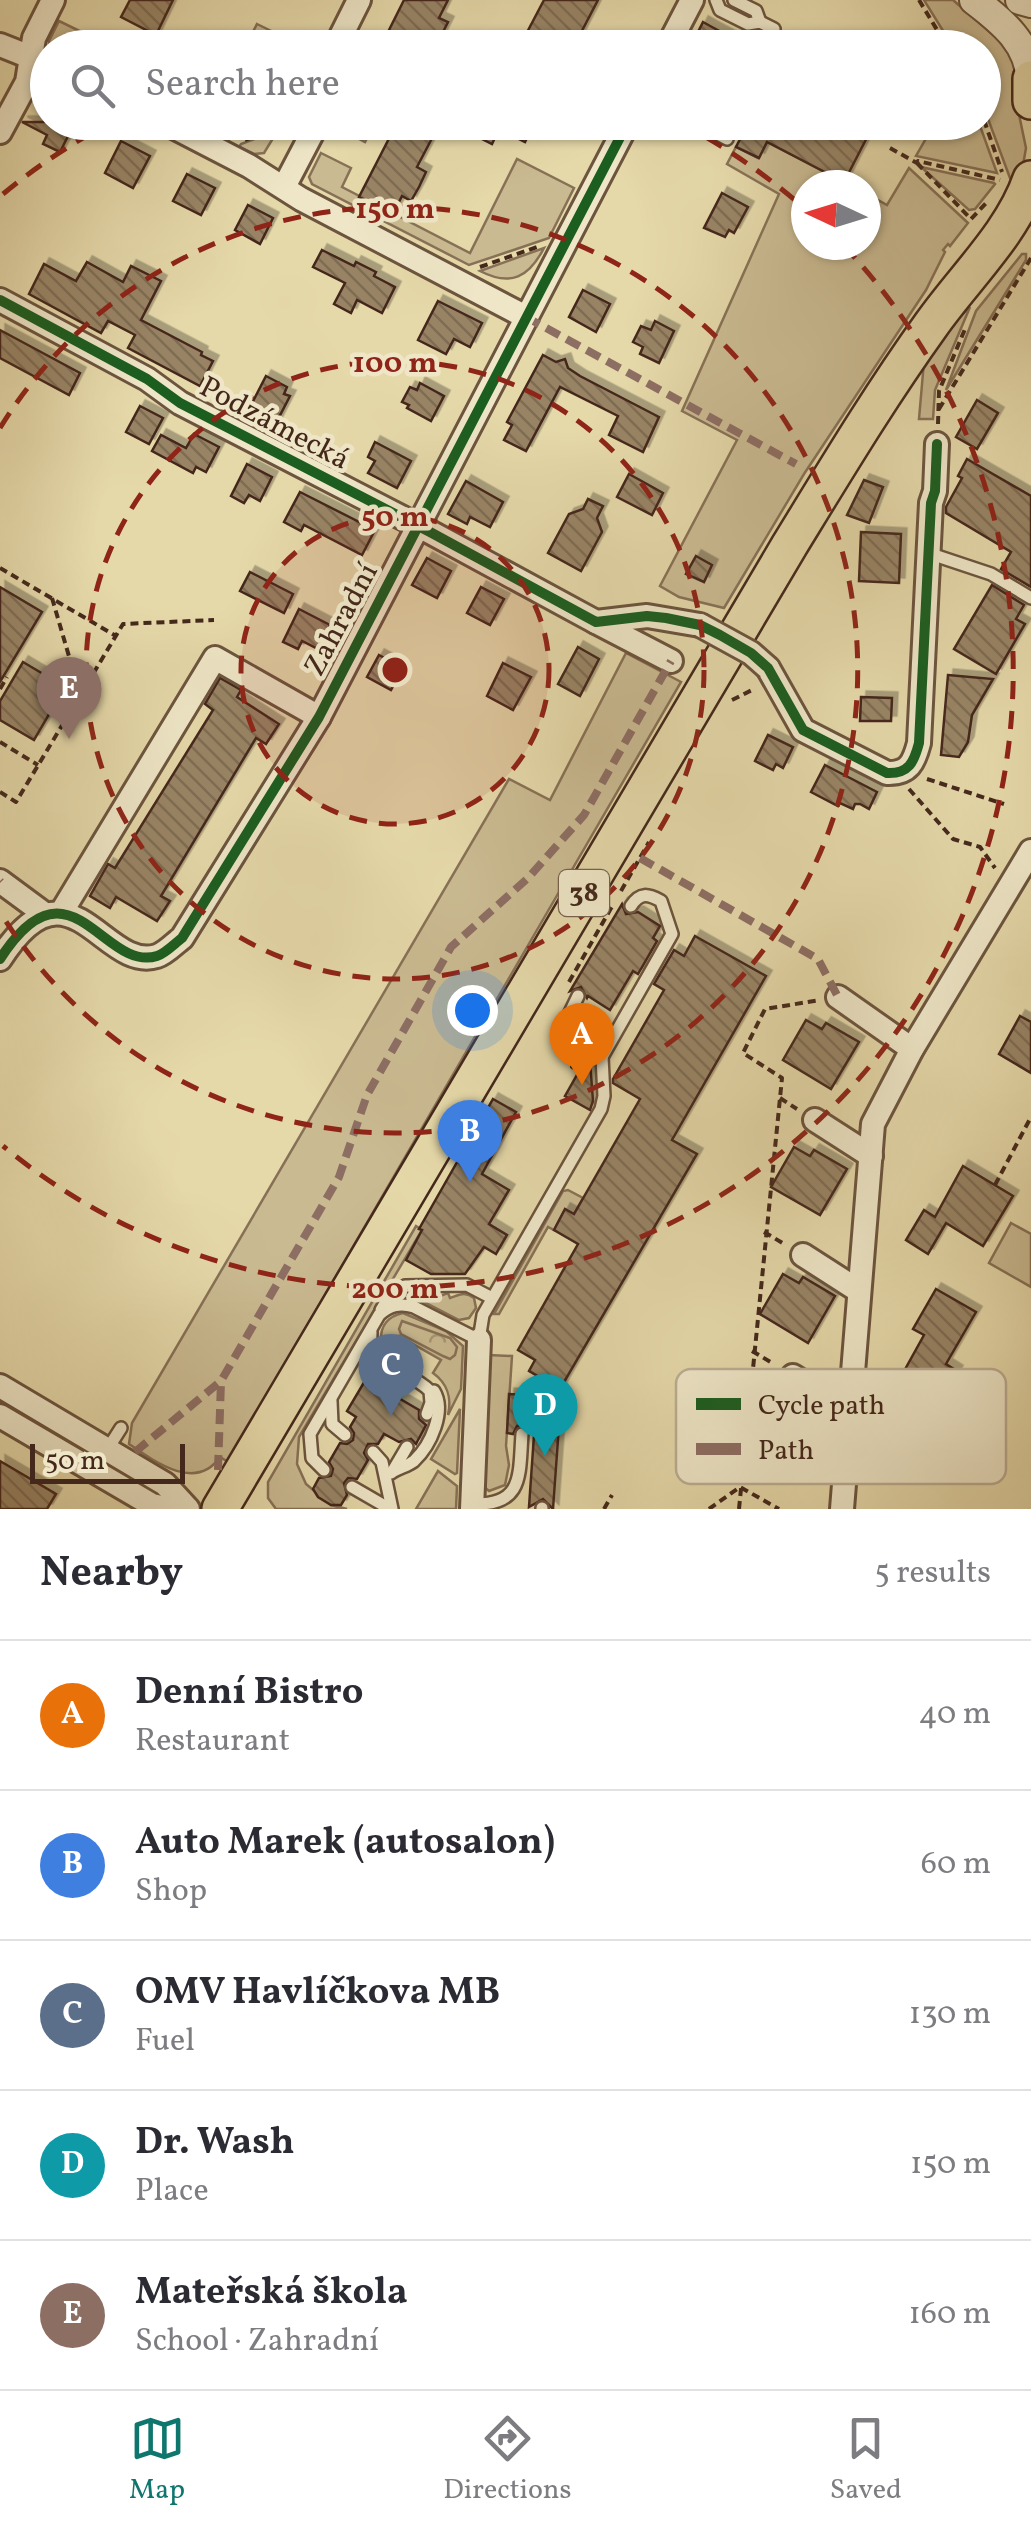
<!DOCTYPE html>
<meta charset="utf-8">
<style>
body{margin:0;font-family:Vollkorn,serif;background:#f7f7f7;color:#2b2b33}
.compass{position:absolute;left:791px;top:170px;width:90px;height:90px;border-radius:50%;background:#fff;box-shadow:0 2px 8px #0004;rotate:274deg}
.scale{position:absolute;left:30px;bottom:25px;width:155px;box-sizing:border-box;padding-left:10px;border:5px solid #44281b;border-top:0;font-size:28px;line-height:35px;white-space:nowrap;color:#44281b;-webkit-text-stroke:8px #eee6c7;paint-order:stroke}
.you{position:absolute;left:472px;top:1010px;width:35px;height:35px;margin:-25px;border:8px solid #fff;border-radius:50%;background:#1a73e8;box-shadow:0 0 0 15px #1a73e833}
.badge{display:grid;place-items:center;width:65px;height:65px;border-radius:50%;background:#0f766e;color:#fff;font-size:32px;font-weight:700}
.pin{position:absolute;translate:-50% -82px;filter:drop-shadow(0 2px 5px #0008)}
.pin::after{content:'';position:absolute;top:52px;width:35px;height:30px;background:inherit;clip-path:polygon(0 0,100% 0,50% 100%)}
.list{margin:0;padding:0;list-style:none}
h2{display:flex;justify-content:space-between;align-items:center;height:130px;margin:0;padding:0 40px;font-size:42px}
h2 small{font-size:32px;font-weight:400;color:#7c7c81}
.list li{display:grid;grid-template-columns:65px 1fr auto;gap:30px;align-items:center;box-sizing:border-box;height:150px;padding:0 40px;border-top:2px solid #e1e1e2}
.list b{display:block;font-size:38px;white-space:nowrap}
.list p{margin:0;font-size:32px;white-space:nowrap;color:#7c7c81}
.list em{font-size:32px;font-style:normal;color:#7c7c81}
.icon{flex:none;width:55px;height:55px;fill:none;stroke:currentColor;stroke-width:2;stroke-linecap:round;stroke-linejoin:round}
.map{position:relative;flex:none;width:1031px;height:1509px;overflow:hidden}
.search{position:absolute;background:#fff;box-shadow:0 2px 8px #0004;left:30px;right:30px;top:30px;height:110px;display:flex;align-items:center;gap:25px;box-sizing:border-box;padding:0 35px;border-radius:55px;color:#7c7c81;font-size:38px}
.sheet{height:880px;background:#fff}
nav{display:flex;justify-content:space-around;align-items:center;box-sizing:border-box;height:140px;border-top:2px solid #e1e1e2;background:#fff;font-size:28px;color:#7c7c81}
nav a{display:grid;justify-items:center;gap:5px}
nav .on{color:#0f766e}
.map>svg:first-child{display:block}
.green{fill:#caba91;stroke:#877156;stroke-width:2.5}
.forest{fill:url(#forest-crowns);stroke:#877156;stroke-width:2.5}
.building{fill:url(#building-back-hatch);stroke:#44281b;stroke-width:2.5;filter:url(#shadow)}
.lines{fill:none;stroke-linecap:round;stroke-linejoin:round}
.service-casing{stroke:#6c543e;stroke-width:16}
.minor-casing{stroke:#6c543e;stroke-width:28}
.tertiary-casing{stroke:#6c543e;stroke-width:32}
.primary-casing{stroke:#44281b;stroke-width:40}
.path{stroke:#44281b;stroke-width:4;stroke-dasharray:8 5;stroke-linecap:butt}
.service{stroke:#eee6c7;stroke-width:11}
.minor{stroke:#eee6c7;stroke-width:22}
.tertiary{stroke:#eee6c7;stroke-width:28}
.primary{stroke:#e5d8a9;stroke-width:35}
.minor-bridge-casing{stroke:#6c543e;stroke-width:28;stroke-linecap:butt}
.minor-bridge{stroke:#eee6c7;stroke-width:22}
.quiet{stroke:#8d6e63;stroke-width:8;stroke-dasharray:15 8;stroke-linecap:butt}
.cycleway-casing{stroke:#eee6c7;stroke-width:16}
.cycleway{stroke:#1b5e20;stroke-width:10}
.ring{fill:none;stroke:#8f2418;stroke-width:5;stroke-dasharray:18 12}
.labels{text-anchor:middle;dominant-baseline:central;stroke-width:9;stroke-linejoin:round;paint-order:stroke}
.shield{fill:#eee6c7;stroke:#77614f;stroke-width:2.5}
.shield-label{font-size:28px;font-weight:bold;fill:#44281b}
.street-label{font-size:30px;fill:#44281b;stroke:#eee6c7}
.key{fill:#eee6c7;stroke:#bbad93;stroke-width:2.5}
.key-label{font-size:28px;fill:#44281b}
.centre{fill:#8f2418;stroke:#eee6c7;stroke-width:5}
.ring-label{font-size:30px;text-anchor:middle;font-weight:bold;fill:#8f2418;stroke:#eee6c7;stroke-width:9;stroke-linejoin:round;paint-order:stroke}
</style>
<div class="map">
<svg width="1031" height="1509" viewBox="0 0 1031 1509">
<defs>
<pattern id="forest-crowns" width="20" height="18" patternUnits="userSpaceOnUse" patternTransform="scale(2.5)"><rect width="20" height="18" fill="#caba91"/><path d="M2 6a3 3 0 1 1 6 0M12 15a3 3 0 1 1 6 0" fill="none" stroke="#a69776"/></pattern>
<pattern id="building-back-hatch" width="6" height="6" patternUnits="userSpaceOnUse" patternTransform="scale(2.5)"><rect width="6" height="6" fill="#988465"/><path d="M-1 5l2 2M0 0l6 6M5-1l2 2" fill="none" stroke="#7e6c52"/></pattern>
<filter id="shadow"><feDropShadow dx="5.5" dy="-5.5" stdDeviation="0" flood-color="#0004"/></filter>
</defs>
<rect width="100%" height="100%" fill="#e5d8a9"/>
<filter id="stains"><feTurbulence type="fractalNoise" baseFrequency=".002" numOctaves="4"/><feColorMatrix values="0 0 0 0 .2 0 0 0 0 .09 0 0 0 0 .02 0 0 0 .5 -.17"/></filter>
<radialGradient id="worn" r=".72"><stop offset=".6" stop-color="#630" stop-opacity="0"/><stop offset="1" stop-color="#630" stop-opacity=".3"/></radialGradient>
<g class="green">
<path d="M924 0H953L1008 48 1015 66 1017 105 1026 148 1019 188 1010 178 984 108V48L953 47Z"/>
<path d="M59 21 90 36 84 47H50L49 41Z"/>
<path d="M257 24 304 47H245Z"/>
<path d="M337 123V122L375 123 365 142 335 126Z"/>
<path d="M935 123H979L997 173 916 156Z"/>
<path d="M278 130 264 153 254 154 239 147 241 144Z"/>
<path d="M767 142 850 185H806V245H866V202L872 205 876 199 887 205 909 168 968 223 950 246 948 244 943 250 945 252 926 290 804 474 724 608 679 597 660 586 737 440 682 411 779 194 727 164 736 147 758 158Z"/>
<path d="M321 153 351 168 342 187 470 253 517 159 574 188 549 238 469 265 312 184 309 177Z"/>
<path d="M921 167 994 183 995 184 975 209 969 210Z"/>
<path d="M544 248C529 277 511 287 480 271Z"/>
<path d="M1022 254H1026V260L946 390 976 311Z"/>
<path d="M970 307 935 390 933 419H919L925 350Z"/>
<path d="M626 653 681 682 228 1462 220 1457C196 1492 155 1462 129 1444L132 1423 509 779 550 800Z"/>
<path d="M568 1190 583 1198 574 1214 565 1210 554 1230 548 1227 499 1314H494L563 1191Z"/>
<path d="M1011 1223 1031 1234V1287L989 1263Z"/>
<path d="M416 1226 422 1230 299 1437 297 1464 306 1484 331 1505 347 1509H276L268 1498V1482Z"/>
<path d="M412 1292 425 1297 433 1294 435 1298 448 1293 450 1298C459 1295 465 1291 474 1298L476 1308 469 1318 459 1320 422 1301 401 1297Z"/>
<path d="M403 1313 446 1331 463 1346 461 1389 448 1415C452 1398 447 1383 433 1373L441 1360 399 1336 390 1349 381 1341C380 1325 389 1316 403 1313Z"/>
<path d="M488 1355 512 1356 506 1446 509 1465 505 1485 489 1491 483 1486Z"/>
<path d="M460 1409 457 1473 455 1474 431 1459Z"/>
<path d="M438 1471 457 1486 456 1509H416Z"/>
</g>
<path class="forest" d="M402 1321 450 1338 457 1347 455 1355 450 1359 443 1356 401 1334 399 1329Z"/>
<g class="building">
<path d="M130 0H173L156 35 121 17Z"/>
<path d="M404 0H448L439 18 448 22 435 48H380Z"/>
<path d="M544 0H598L573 48H537L523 40Z"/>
<path d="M703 22 712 27 751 48H690Z"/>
<path d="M22 122H75L60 152 43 144 47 135Z"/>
<path d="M480 122H535L525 142 499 129 492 144 474 135Z"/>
<path d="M749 122H875L844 182 767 142 759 158 736 147Z"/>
<path d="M397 123H440L417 167 426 172 419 187 411 201 402 196 393 214 359 197Z"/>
<path d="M121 141 150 156 133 188 105 173Z"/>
<path d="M187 174 215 188 201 215 173 201Z"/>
<path d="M722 193 748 207 734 233 729 230 725 237 704 228Z"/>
<path d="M248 205 273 218 260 244 235 230Z"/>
<path d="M322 250 354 266 356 262 376 272 374 276 395 287 382 313 357 300 351 313 334 304 345 283 313 267Z"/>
<path d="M87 262 123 282 131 266 161 281 141 320 202 352 201 355 213 361 200 386 128 348 135 335 108 321 101 333 29 294 44 264 76 281Z"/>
<path d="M583 290 610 304 596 332 569 317Z"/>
<path d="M438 301 482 323 470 347 454 339 446 354 418 340Z"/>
<path d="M655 321 674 331 659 363 640 354 643 347 633 342 641 326 651 330Z"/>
<path d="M0 330 80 373 69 395 0 358Z"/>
<path d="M543 355 556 362 565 359 568 368 580 376 659 417 643 452 609 435 618 416 560 387 526 451 504 440 512 425 507 422Z"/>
<path d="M266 376 287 387 284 394 290 396 275 425 248 411Z"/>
<path d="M420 383 444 396 431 421 407 408 409 405 402 402 410 387 417 390Z"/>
<path d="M977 400 998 413 977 449 956 437Z"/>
<path d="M140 406 163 418 149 444 126 432Z"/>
<path d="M194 434 219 447 206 472 196 467 193 473 152 451 161 435 186 448Z"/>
<path d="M375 442 411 461 397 488 368 473 375 461 368 457Z"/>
<path d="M967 459 1031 496V587L1001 569 1011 552 946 513V507L962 478 958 476Z"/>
<path d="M247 464 272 477 260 501 249 495 244 503 231 496Z"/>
<path d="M629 474 663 493 652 515 617 497Z"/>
<path d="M864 480 883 487 869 523 847 515Z"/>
<path d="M466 481 503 502 490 527 470 517 467 524 448 514Z"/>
<path d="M300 492 375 530 362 555 304 525 301 531 284 522Z"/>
<path d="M588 499 603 506 597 518 602 532 581 571 548 553 569 514 583 509Z"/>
<path d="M861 532 901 534 899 583 859 581Z"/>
<path d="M696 556 712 565 704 582 686 574Z"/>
<path d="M427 558 451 571 437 598 412 585Z"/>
<path d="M250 572 293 594 284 613 240 591Z"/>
<path d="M992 585 1024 605 1016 619 1025 624 996 674 954 649Z"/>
<path d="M0 587 42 612 0 682Z"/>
<path d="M481 587 504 599 490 625 467 613Z"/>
<path d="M299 609 330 625 318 649 302 641 298 649 283 642Z"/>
<path d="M578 647 599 659 580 696 558 684Z"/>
<path d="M379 655 403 668 391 690 367 677Z"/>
<path d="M23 662 65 687 34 740 0 720V701Z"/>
<path d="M503 663 531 677 513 710 487 696Z"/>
<path d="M948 675 993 679 972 715 968 742 959 757 941 755Z"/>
<path d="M220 678 241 690 237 697 279 724 266 744 256 738 161 896 170 901 157 921 116 897 110 908 90 896 108 864 115 868 213 710 205 704Z"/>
<path d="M861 697 892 698 891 721H860Z"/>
<path d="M768 735 793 747 783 768 776 764 773 770 755 761Z"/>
<path d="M825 765 877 792 869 809 860 804H855L853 809 840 803 838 806 811 792Z"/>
<path d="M622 904 626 914 638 912 660 926 653 938 657 941 638 974 633 971 610 1010 588 996 587 998 581 987 570 991Z"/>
<path d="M695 936 766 976 672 1140 697 1154 560 1389 529 1371 535 1360 518 1350 578 1244 554 1230 565 1209 574 1214 640 1099 613 1083V1079L664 990 654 984 674 950 684 956Z"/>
<path d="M1020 1016 1031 1022V1073L999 1054Z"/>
<path d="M806 1020 822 1029 826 1023 859 1042 831 1089 783 1060Z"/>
<path d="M586 1059 590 1061 593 1101 590 1110 565 1096Z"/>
<path d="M493 1099 516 1112 482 1174 509 1190 489 1224 507 1235 496 1254 484 1247 465 1274H431L406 1260 422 1230 419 1229Z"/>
<path d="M794 1147 810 1156 814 1150 847 1169 820 1215 771 1187Z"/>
<path d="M963 1166 1013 1196 983 1246 946 1223 928 1254 906 1240 924 1210 935 1217Z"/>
<path d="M783 1274 799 1283 803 1277 835 1296 808 1343 760 1314Z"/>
<path d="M936 1289 976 1312 946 1364 957 1371 934 1412 899 1391 908 1376 903 1373 924 1335 913 1329Z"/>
<path d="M366 1379 419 1410V1419L426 1425 416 1444 411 1439 399 1442 384 1434 378 1444H368L364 1453 368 1460 357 1479 348 1478 344 1483 347 1495 341 1505H331L318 1497 313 1489 319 1478 331 1476 333 1469 329 1462 340 1443 347 1444 353 1440 354 1433 350 1427 356 1417 347 1411Z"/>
<path d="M509 1394 561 1398 553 1509 543 1499 529 1507 534 1435 524 1425 517 1426 513 1434 507 1433Z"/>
<path d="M0 1461 56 1494 47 1509H0Z"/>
</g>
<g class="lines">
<g class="service-casing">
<g id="service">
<path d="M716 0 720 10 748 24 760 22 774 29"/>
<path d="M734 0 756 11 760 22"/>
<path d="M695 122 727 139"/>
<path d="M928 553 991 574 1031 598"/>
<path d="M602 1057 672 934 661 901C648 894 640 892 631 906"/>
<path d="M381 1310 390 1295 405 1286 467 1285 492 1298"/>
<path d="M371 1332C367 1368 409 1369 430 1391L431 1403 427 1414"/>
<path d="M331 1401 332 1424 345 1435"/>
<path d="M107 1450 121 1428"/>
<path d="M373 1452 382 1462 392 1509"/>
<path d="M394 1469 407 1447"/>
<path d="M324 1470 312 1458 310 1434 379 1315C390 1305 400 1303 414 1307L479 1340 483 1315 601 1109 604 1096 602 1057 567 1036 563 1027 578 996"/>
<path d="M391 1473C398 1468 408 1466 414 1461 431 1445 446 1411 434 1391"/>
<path d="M352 1487 390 1509"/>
<path d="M472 1504C524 1506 519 1475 522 1434"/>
<path d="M542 1509V1508"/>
</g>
</g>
<g class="minor-casing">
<g id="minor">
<path d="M0 45 48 64"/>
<path d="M335 48 359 0"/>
<path d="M667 48 692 0"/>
<path d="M164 122 249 166 301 199 526 317"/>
<path d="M0 132 27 82 34 38 53 0"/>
<path d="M284 187 318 122"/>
<path d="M0 300 147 379 180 403 430 532 596 622 647 616 700 625"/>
<path d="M596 622 671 661"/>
<path d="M768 668 803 730 887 773C909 774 914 762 919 743L931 503 935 491 937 444"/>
<path d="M0 881 46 915"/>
<path d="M61 913 215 658 319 717"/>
<path d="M0 959C70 850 103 973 157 956 166 953 175 943 182 938L319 717 628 122"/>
<path d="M838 997 912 1049"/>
<path d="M815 1120 871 1156"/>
<path d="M803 1255 859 1291"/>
<path d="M793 1376 850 1412"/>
<path d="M0 1386 165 1484 188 1509"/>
<path d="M0 1416 152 1505 170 1509"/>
<path d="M472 1509 479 1340"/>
<path d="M842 1509 873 1124 912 1049 1031 851"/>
</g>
</g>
<g class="tertiary-casing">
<g id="tertiary">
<path d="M974 0C1003 22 1030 44 1031 82"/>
<path d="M1020 0 1031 3"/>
</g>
</g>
<g class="primary-casing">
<g id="primary">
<path d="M1031 79V101"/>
<path d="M220 1509 789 546C835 471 880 396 931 325 964 278 1012 234 1031 179"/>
</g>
</g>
<g class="path">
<path d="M919 0 948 48"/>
<path d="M984 120 1002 172"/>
<path d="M230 134 241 122"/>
<path d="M245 140 283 125"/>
<path d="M890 148 917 163 918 161 1000 180"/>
<path d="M917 163 971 219 988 201"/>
<path d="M480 267 537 247"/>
<path d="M939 409 1031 258"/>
<path d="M938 424 939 391 965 329"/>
<path d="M0 568 116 636"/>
<path d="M52 598 80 694"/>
<path d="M0 689 7 677"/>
<path d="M732 700 754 689"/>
<path d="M0 742 38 765"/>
<path d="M927 779 1004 804"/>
<path d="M909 789 953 839 980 847 995 868"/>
<path d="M0 792 16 802 123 624 214 620"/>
<path d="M621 891 649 842"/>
<path d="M569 982 614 903"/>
<path d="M576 1069 572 1067 577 1060"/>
<path d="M780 1098 797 1109"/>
<path d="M995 1185 1031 1117"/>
<path d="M764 1232 786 1245"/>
<path d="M752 1351 774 1364"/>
<path d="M604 1509 612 1495"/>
<path d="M709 1509 740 1487 779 1509"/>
<path d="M739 1509 782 1078 743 1053 765 1009 820 1000"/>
</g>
<use href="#service" class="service"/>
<use href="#minor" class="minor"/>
<use href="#tertiary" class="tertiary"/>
<use href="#primary" class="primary"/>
<g class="minor-bridge-casing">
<path id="minor-bridge" d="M700 625 751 653 768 668"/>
</g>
<use href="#minor-bridge" class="minor-bridge"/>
<g class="quiet">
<path d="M526 317 796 464"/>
<path d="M640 858 818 959 838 997"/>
<path d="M0 881 1 882"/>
<path d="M135 1452 221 1381 339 1177 367 1095 451 947 528 878 584 815 671 661"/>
<path d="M218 1470 221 1381"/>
</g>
<g class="cycleway-casing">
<g id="cycleway">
<path d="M0 300 147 379 180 403 430 532 596 622 647 616 666 618 700 625 720 635 751 653 768 668 803 730 887 773C909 774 914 762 919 743L931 503 935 491 937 444"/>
<path d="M0 959C70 850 103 973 157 956 166 953 175 943 182 938L319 717 628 122"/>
</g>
</g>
<use href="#cycleway" class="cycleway"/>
</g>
<circle cx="395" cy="670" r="154" fill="#8f2418" fill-opacity=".12"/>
<g class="ring">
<circle cx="395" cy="670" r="154"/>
<circle cx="395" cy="670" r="309"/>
<path d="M0 428A463 463 0 1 1 0 912"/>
<path d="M3 194A617 617 0 0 1 110 123M680 123A617 617 0 0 1 804 208M843 245A617 617 0 0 1 3 1146"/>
</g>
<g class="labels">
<rect class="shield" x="559" y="870" width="50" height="46" rx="8"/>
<g class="shield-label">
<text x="584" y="893">38</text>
</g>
<g class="street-label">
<text transform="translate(274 424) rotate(28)">Podzámecká</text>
<text transform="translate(342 620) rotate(-62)">Zahradní</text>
</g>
</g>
<rect x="676" y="1369" width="330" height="115" rx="15" class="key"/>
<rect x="696" y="1398" width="45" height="12" fill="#1b5e20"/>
<rect x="696" y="1443" width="45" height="12" fill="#8d6e63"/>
<g class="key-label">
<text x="758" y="1414">Cycle path</text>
<text x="758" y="1459">Path</text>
</g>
<circle cx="395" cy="670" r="15" class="centre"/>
<g class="ring-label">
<text x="395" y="218">150 m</text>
<text x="395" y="372">100 m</text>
<text x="395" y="526">50 m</text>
<text x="395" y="1298">200 m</text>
</g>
<rect width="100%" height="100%" filter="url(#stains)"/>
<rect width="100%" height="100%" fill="url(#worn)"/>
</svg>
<svg class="compass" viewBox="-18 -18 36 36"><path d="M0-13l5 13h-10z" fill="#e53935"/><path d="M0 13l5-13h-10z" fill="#7c7c81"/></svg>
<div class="scale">50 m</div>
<div class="you"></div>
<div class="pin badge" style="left:582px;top:1085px;background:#e8710a">A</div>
<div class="pin badge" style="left:470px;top:1182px;background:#3f7fe0">B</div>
<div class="pin badge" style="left:391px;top:1416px;background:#5c6f8a">C</div>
<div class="pin badge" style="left:545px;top:1456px;background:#0f9aa8">D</div>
<div class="pin badge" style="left:69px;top:739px;background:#8d6e63">E</div>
<div class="search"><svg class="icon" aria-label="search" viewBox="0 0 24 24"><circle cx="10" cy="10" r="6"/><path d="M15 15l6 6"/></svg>Search here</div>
</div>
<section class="sheet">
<h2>Nearby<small>5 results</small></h2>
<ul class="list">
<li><span class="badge" style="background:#e8710a">A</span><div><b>Denní Bistro</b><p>Restaurant</p></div><em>40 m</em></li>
<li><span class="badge" style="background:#3f7fe0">B</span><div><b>Auto Marek (autosalon)</b><p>Shop</p></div><em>60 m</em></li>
<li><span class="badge" style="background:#5c6f8a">C</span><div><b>OMV Havlíčkova MB</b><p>Fuel</p></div><em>130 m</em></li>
<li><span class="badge" style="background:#0f9aa8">D</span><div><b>Dr. Wash</b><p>Place</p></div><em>150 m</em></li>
<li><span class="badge" style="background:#8d6e63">E</span><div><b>Mateřská škola</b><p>School · Zahradní</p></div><em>160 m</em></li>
</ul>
</section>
<nav>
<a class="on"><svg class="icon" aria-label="map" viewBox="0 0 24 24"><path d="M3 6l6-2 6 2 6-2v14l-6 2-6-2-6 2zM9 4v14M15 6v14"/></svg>Map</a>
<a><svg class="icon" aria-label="directions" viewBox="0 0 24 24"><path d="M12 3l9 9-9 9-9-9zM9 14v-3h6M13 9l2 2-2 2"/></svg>Directions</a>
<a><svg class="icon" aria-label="saved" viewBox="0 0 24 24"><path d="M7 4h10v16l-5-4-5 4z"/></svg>Saved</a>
</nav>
